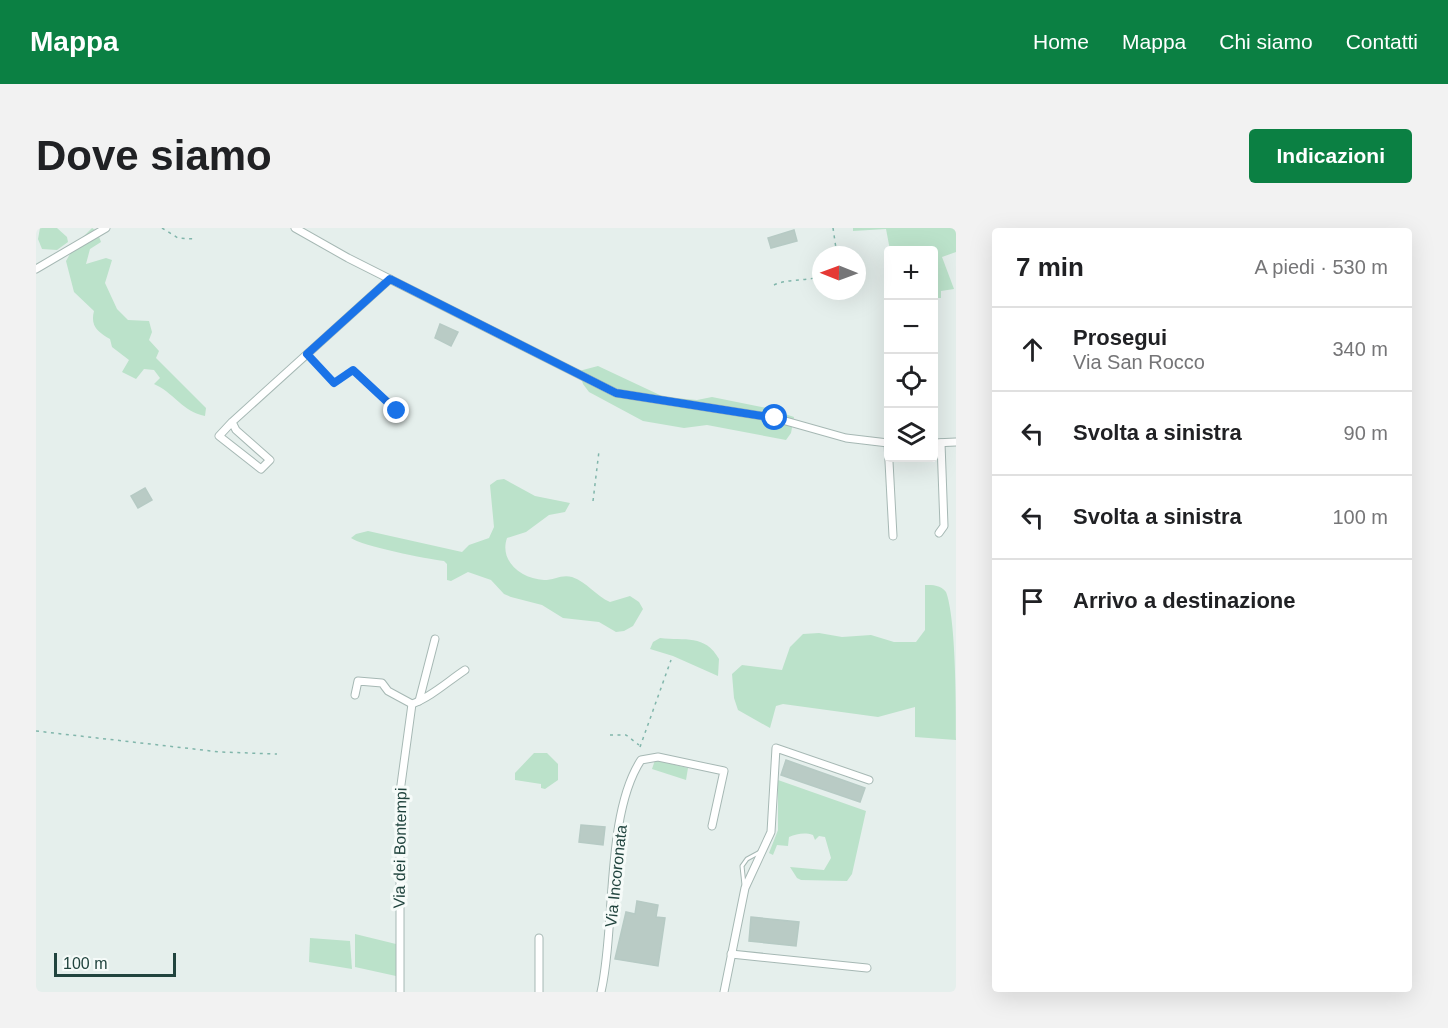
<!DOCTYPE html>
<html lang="it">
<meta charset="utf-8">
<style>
body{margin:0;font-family:Arial,sans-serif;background:#f2f2f2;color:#202124}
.controls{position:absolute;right:18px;top:18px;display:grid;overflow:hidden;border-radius:6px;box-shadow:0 6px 24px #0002}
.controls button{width:54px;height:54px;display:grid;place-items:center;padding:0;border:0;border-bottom:2px solid #e0e0e0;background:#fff;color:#202124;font:30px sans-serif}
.compass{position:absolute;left:776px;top:18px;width:54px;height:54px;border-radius:50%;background:#fff;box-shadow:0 6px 24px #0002;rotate:271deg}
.scale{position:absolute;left:18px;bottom:15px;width:122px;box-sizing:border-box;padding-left:6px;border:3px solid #21443e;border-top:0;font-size:16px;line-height:21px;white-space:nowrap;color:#21443e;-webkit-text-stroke:4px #f6fbf9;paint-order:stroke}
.stop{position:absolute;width:18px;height:18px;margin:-14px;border:4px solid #1a73e8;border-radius:50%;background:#fff}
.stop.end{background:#1a73e8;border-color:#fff;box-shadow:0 2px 6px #0008}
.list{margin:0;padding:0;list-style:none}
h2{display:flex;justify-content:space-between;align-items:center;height:78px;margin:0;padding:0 24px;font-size:26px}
h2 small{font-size:20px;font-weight:400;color:#757577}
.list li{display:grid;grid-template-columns:39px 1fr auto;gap:18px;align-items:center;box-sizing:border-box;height:84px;padding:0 24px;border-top:2px solid #e0e0e0}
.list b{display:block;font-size:22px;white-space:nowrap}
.list p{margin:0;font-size:20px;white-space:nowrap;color:#757577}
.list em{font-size:20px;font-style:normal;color:#757577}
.icon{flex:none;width:33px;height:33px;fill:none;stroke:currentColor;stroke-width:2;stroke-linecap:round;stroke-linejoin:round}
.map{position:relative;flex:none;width:920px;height:764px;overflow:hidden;border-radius:6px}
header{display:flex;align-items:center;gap:36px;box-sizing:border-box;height:84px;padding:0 30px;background:#0b8043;color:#fff}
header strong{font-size:28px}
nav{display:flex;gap:33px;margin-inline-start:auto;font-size:21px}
.intro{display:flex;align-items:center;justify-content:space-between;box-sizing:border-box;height:144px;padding:0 36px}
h1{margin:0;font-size:42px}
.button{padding:15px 27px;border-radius:6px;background:#0b8043;color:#fff;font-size:21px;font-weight:700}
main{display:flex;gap:36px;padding:0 36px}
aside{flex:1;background:#fff;border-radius:6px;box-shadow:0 6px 24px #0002}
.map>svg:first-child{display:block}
.green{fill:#bbe2ca}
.building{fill:#b9cbc5;stroke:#b6cac4;stroke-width:1.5}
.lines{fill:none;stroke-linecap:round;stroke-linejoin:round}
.lane-casing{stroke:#a6b8b4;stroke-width:5}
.street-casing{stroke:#a6b8b4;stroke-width:9}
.path{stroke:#81b6ab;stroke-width:1.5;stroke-dasharray:3 4.5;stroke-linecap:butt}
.lane{stroke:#fff;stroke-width:3}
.street{stroke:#fff;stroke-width:7}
.route{stroke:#1a73e8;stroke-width:8}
.labels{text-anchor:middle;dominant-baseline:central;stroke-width:6;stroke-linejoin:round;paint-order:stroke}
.street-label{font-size:16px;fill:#21443e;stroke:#f6fbf9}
</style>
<header>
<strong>Mappa</strong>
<nav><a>Home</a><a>Mappa</a><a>Chi siamo</a><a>Contatti</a></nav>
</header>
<div class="intro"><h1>Dove siamo</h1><a class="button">Indicazioni</a></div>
<main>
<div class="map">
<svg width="920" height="764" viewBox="0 0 920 764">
<rect width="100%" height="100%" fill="#e5efec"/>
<g class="green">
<path d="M4 0H21L31 9 32 14 21 22 6 21 2 11Z"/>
<path d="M56 0 61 3 65 14 54 21 50 36 70 30 76 32 69 55 81 81 92 92 113 93 116 104 113 112 123 123 120 130 170 180 169 188C147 184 137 164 118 156L124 150 118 142 108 141 100 151 86 144 93 132 76 119 74 111C62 104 54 98 58 83L38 64 30 33 39 17Z"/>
<path d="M817 0H920V24L906 29 918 61 905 63V70H898V22H854L850 1 817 3Z"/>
<path d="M562 138 628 169 661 172 676 169 731 180 758 189 755 205 750 212 671 197 648 200 607 193 553 164 547 156 543 143Z"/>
<path d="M468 251 499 268 534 275 529 284 513 287 490 304 471 310C463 333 485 351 508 352 518 352 526 346 536 349 551 354 560 368 574 374L594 368 603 374 607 381 597 398 588 403 580 404 563 394 527 390 506 377 475 369 468 366 455 352 432 344 415 353 411 352V336L408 333C391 331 326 318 315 310L320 306 332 303 426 324 433 317 453 310 458 299 454 257 461 252Z"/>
<path d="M889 357C897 357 905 357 910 364 920 390 920 477 920 512L879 509V479L842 489 747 476 740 478 734 500 702 482 698 470 696 446 706 437 746 442 754 419 767 406 783 405 806 409 835 407 858 414H880L889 402Z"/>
<path d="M624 410C649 413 669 406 683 431L682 448 637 428 614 421 617 414Z"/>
<path d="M498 525H511L522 536V552L509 561 505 560V556L479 552V545Z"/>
<path d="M619 532 652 540 650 552 616 541Z"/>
<path d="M742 552 830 583 816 646 811 653 765 652 761 650 754 639 788 642 795 630 789 609 783 608 779 612 777 607C768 604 761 606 753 609L752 618 741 617 737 627 733 625 742 602Z"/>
<path d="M319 706 360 716V748L319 739Z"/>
<path d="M274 710 314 713 316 741 273 734Z"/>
</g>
<g class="building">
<path d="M758 2 761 13 735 20 732 10Z"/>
<path d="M404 96 422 104 415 118 399 110Z"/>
<path d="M109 260 116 272 102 280 95 268Z"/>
<path d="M750 532 829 560 824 574 745 547Z"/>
<path d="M545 597 569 599 567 617 543 614Z"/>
<path d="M601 673 622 677 620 689 629 690 622 738 579 731 590 684 599 686Z"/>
<path d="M715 689 763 694 760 718 713 713Z"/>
</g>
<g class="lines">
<g class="lane-casing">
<path id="lane" d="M708 657 706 638 711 631 724 624"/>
</g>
<g class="street-casing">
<g id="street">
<path d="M259 0 312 30 580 165 739 190 810 210 852 215"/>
<path d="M0 41 70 0"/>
<path d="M196 194 200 202 234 232 225 241 183 208 196 194 354 51"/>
<path d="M852 215 857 308"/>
<path d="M898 215 920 214"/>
<path d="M903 305 908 298 905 215"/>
<path d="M319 467 322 453 346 455 352 463 376 476C395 469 411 454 429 442"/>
<path d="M383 473 399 411"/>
<path d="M695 726 831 740"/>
<path d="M364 764V564L376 476"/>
<path d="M503 764V710"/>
<path d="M565 764C580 698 569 587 605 532L622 529 688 543 676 598"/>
<path d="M688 764 709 660 735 604 740 520 833 552"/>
</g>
</g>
<g class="path">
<path d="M126 0 142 10 159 11"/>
<path d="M797 0 801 27"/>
<path d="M738 57C753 50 769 54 785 48"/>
<path d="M276 131 299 155 317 142 361 183 367 193"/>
<path d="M557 273 563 223"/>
<path d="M0 503 184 524 241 526"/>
<path d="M574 507H590L603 517"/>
<path d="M604 519 635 432"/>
</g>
<use href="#lane" class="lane"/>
<use href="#street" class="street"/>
</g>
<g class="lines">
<path class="route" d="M361 183 317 142 298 155 271 126 354 51 580 165 739 190"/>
</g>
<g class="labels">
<g class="street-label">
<text transform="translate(364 620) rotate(-89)">Via dei Bontempi</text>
<text transform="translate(580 648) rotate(-84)">Via Incoronata</text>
</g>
</g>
</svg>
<div class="controls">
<button>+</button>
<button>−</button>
<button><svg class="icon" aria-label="locate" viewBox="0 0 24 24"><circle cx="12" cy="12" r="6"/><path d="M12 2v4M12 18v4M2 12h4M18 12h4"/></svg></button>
<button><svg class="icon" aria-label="layers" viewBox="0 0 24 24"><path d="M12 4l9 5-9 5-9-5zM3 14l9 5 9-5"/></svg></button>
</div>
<svg class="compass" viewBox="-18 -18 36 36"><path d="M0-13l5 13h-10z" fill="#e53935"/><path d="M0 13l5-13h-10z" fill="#757577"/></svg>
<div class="scale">100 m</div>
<div class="stop" style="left:739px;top:190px"></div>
<div class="stop end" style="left:361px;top:183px"></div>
</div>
<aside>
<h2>7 min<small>A piedi · 530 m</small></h2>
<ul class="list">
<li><svg class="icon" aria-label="ahead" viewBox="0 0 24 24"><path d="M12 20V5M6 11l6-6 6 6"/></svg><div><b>Prosegui</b><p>Via San Rocco</p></div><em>340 m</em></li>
<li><svg class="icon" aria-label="left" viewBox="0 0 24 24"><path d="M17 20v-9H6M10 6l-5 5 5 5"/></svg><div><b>Svolta a sinistra</b></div><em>90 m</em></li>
<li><svg class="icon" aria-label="left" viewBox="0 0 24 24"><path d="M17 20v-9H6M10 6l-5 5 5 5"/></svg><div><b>Svolta a sinistra</b></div><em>100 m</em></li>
<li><svg class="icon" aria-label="arrive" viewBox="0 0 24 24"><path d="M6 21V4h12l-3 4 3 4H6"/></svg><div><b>Arrivo a destinazione</b></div></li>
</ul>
</aside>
</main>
